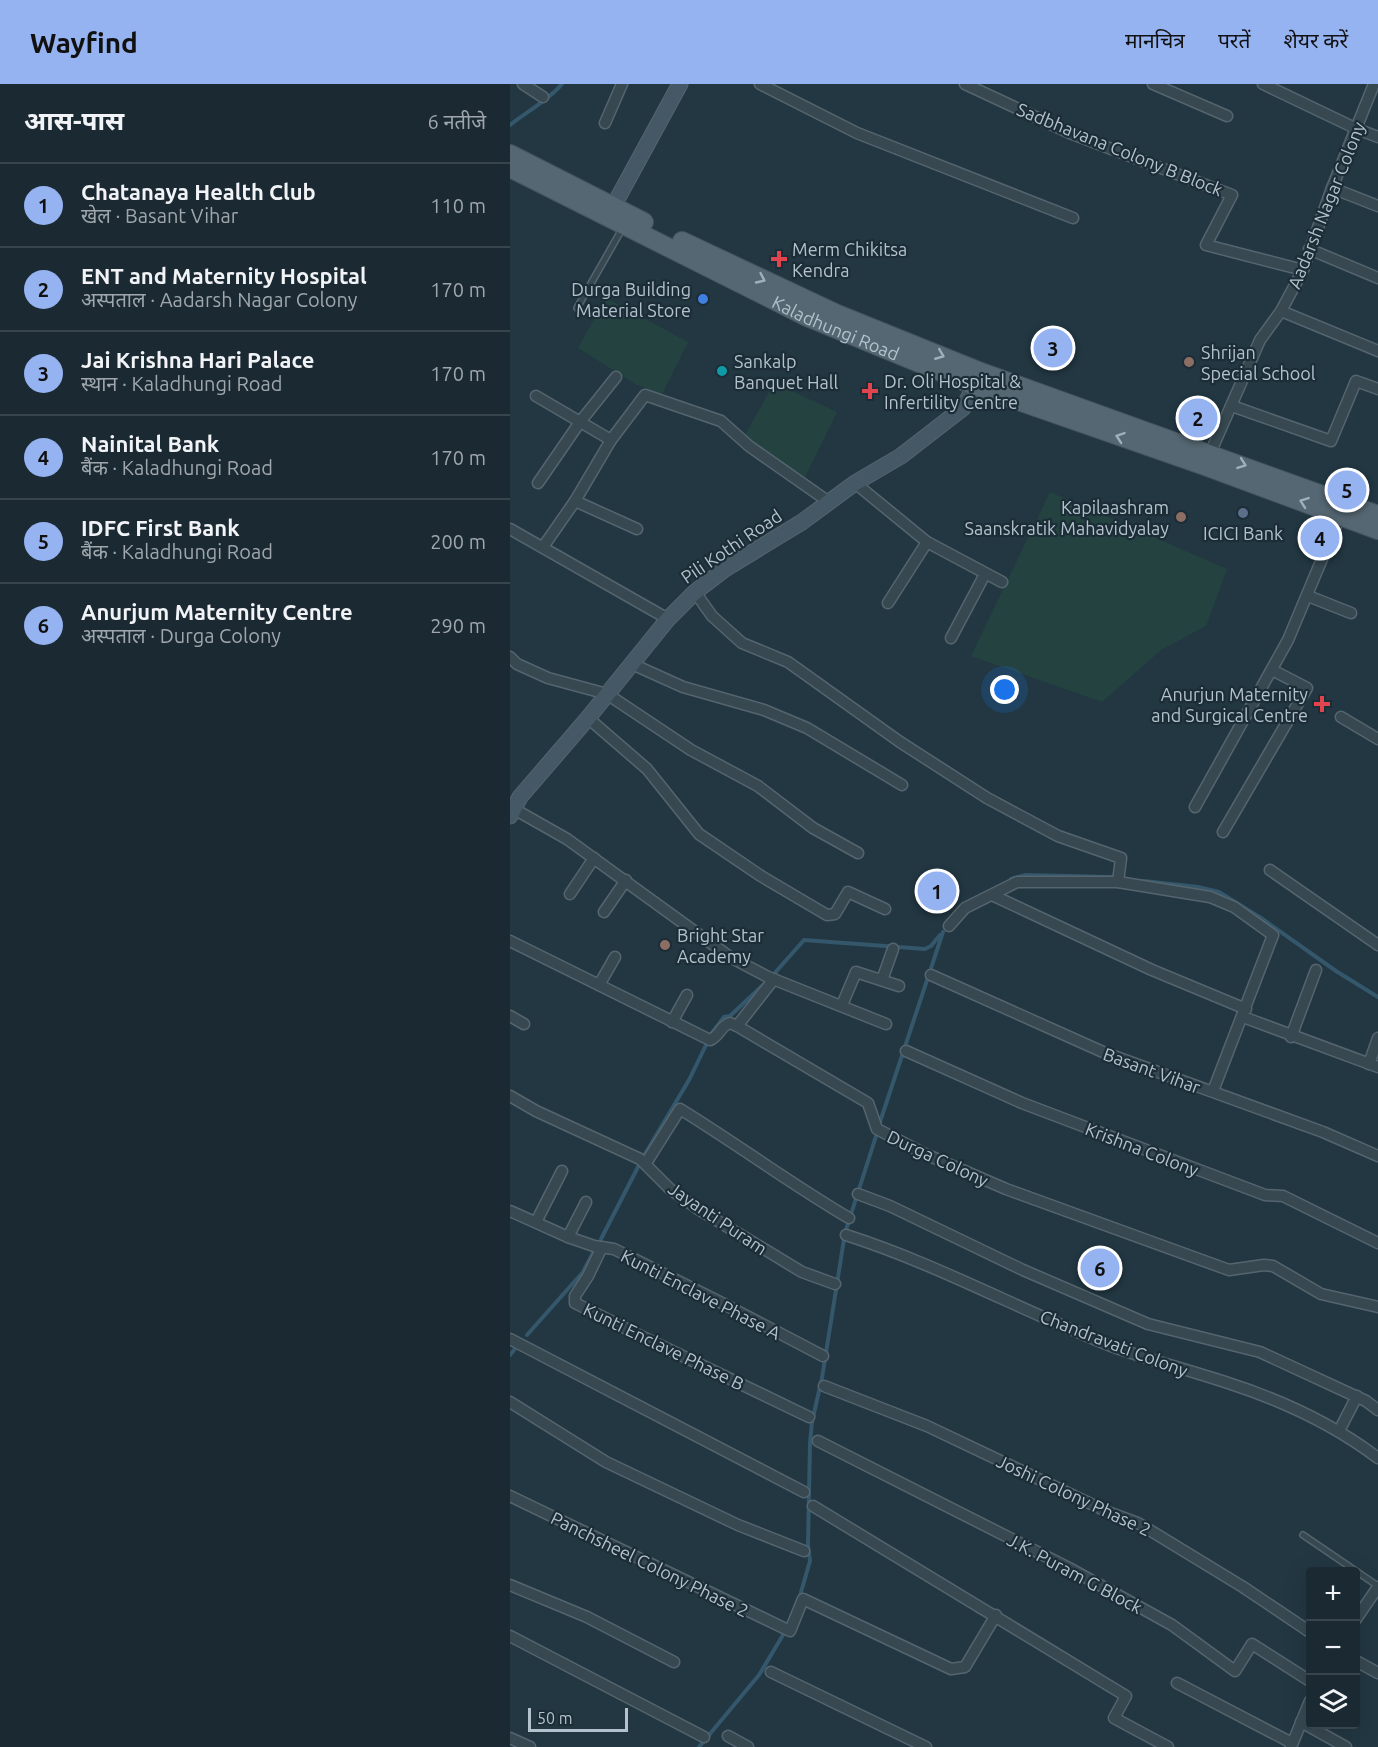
<!DOCTYPE html>
<html lang="hi">
<meta charset="utf-8">
<style>
body{margin:0;font-family:Ubuntu,"Noto Sans Devanagari",sans-serif;background:#27353e;color:#f1f3f6}
.controls{position:absolute;right:18px;bottom:18px;display:grid;overflow:hidden;border-radius:6px;box-shadow:0 6px 24px #0002}
.controls button{width:54px;height:54px;display:grid;place-items:center;padding:0;border:0;border-bottom:2px solid #38454d;background:#1a2932;color:#f1f3f6;font:30px sans-serif}
.scale{position:absolute;left:18px;bottom:15px;width:100px;box-sizing:border-box;padding-left:6px;border:3px solid #b3c2cc;border-top:0;font-size:16px;line-height:21px;white-space:nowrap;color:#b3c2cc;-webkit-text-stroke:4px #1c2d37;paint-order:stroke}
.you{position:absolute;left:495px;top:606px;width:21px;height:21px;margin:-15px;border:4px solid #fff;border-radius:50%;background:#1a73e8;box-shadow:0 0 0 9px #1a73e833}
.badge{display:grid;place-items:center;width:39px;height:39px;border-radius:50%;background:#95b2f1;color:#111;font-size:20px;font-weight:700}
.pin{position:absolute;translate:-50% -50%;border:3px solid #fff;box-shadow:0 2px 6px #0006}
.list{margin:0;padding:0;list-style:none}
h2{display:flex;justify-content:space-between;align-items:center;height:78px;margin:0;padding:0 24px;font-size:26px}
h2 small{font-size:20px;font-weight:400;color:#9fa6ac}
.list li{display:grid;grid-template-columns:39px 1fr auto;gap:18px;align-items:center;box-sizing:border-box;height:84px;padding:0 24px;border-top:2px solid #38454d}
.list b{display:block;font-size:22px;white-space:nowrap}
.list p{margin:0;font-size:20px;white-space:nowrap;color:#9fa6ac}
.list em{font-size:20px;font-style:normal;color:#9fa6ac}
.icon{flex:none;width:33px;height:33px;fill:none;stroke:currentColor;stroke-width:2;stroke-linecap:round;stroke-linejoin:round}
.map{position:relative;flex:none;width:868px;height:1663px;overflow:hidden}
header{display:flex;align-items:center;gap:36px;box-sizing:border-box;height:84px;padding:0 30px;background:#95b2f1;color:#111}
header strong{font-size:28px}
nav{display:flex;gap:33px;margin-inline-start:auto;font-size:21px}
main{display:flex}
aside{flex:1;background:#1a2932}
.map>svg:first-child{display:block}
.green{fill:#244340}
.lines{fill:none;stroke-linecap:round;stroke-linejoin:round}
.stream{stroke:#34576b;stroke-width:4}
.lane-casing{stroke:#55656f;stroke-width:8}
.street-casing{stroke:#55656f;stroke-width:13}
.secondary-casing{stroke:#55656f;stroke-width:17}
.primary-casing{stroke:#43545e;stroke-width:20}
.lane{stroke:#374851;stroke-width:5}
.street{stroke:#374851;stroke-width:10}
.secondary{stroke:#445865;stroke-width:15}
.primary{stroke:#556772;stroke-width:18}
.oneway{stroke:#a0b0ba}
.health-dot{fill:#e0444e;stroke:#1c2d37;stroke-width:2}
.shop-dot{fill:#3f7fe0;stroke:#1c2d37;stroke-width:2}
.education-dot{fill:#8d6e63;stroke:#1c2d37;stroke-width:2}
.culture-dot{fill:#0f9aa8;stroke:#1c2d37;stroke-width:2}
.service-dot{fill:#5c6f8a;stroke:#1c2d37;stroke-width:2}
.labels{text-anchor:middle;dominant-baseline:central;stroke-width:4.5;stroke-linejoin:round;paint-order:stroke}
.street-label{font-size:18px;fill:#b3c2cc;stroke:#1c2d37}
.poi-label{font-size:18px;fill:#b3c2cc;stroke:#1c2d37;text-anchor:start}
</style>
<header>
<strong>Wayfind</strong>
<nav><a>मानचित्र</a><a>परतें</a><a>शेयर करें</a></nav>
</header>
<main>
<aside>
<h2>आस-पास<small>6 नतीजे</small></h2>
<ul class="list">
<li><span class="badge">1</span><div><b>Chatanaya Health Club</b><p>खेल · Basant Vihar</p></div><em>110 m</em></li>
<li><span class="badge">2</span><div><b>ENT and Maternity Hospital</b><p>अस्पताल · Aadarsh Nagar Colony</p></div><em>170 m</em></li>
<li><span class="badge">3</span><div><b>Jai Krishna Hari Palace</b><p>स्थान · Kaladhungi Road</p></div><em>170 m</em></li>
<li><span class="badge">4</span><div><b>Nainital Bank</b><p>बैंक · Kaladhungi Road</p></div><em>170 m</em></li>
<li><span class="badge">5</span><div><b>IDFC First Bank</b><p>बैंक · Kaladhungi Road</p></div><em>200 m</em></li>
<li><span class="badge">6</span><div><b>Anurjum Maternity Centre</b><p>अस्पताल · Durga Colony</p></div><em>290 m</em></li>
</ul>
</aside>
<div class="map">
<svg width="868" height="1663" viewBox="0 0 868 1663">
<rect width="100%" height="100%" fill="#223742"/>
<g class="green">
<path d="M96 214 178 258 152 310 127 301 68 264Z"/>
<path d="M264 299 327 328 295 393 261 373 235 351Z"/>
<path d="M540 408 717 485 696 542 651 566 592 618 461 572Z"/>
</g>
<g class="lines">
<g class="stream">
<path d="M0 41C17 27 38 17 52 0"/>
<path d="M501 795 516 791 601 793"/>
<path d="M634 797 688 803 709 808 751 834 826 887 868 913"/>
<path d="M263 891 294 856 415 865 421 862 430 851"/>
<path d="M201 950 214 933 220 932 253 901"/>
<path d="M369 1041 433 848"/>
<path d="M135 1070 179 996 197 959"/>
<path d="M91 1155 129 1081"/>
<path d="M17 1251 73 1188 84 1167"/>
<path d="M0 1271 4 1266"/>
<path d="M289 1515 300 1477 298 1461 300 1359 302 1338 312 1294 335 1149 367 1049"/>
<path d="M189 1663 249 1591 273 1551"/>
</g>
<g class="lane-casing">
<g id="lane">
<path d="M67 224 112 145"/>
<path d="M793 1451 868 1502"/>
</g>
</g>
<g class="street-casing">
<g id="street">
<path d="M13 0 33 13"/>
<path d="M250 0 347 49 563 134"/>
<path d="M455 0 562 50 722 111 696 161 793 186"/>
<path d="M643 0 717 32"/>
<path d="M753 0 847 45 868 53"/>
<path d="M95 39 112 0"/>
<path d="M822 104 868 122"/>
<path d="M799 165 868 194"/>
<path d="M771 227 868 267"/>
<path d="M26 312 101 356"/>
<path d="M722 322 821 357 846 297 868 305"/>
<path d="M698 374 750 256 771 227 793 186 822 104 864 0"/>
<path d="M28 399 70 338 106 293"/>
<path d="M345 399 417 458 492 498"/>
<path d="M65 417 127 445"/>
<path d="M0 445 158 535"/>
<path d="M33 463 65 417 101 356 135 311 211 337 239 362 319 418"/>
<path d="M185 508 202 532 232 559 278 578 390 658 477 714 548 752 611 774 608 798"/>
<path d="M798 512 841 529"/>
<path d="M378 519 417 458"/>
<path d="M441 554 475 490"/>
<path d="M0 573 7 580 38 594 97 610 181 666 248 702 303 744 348 769"/>
<path d="M122 580 173 603 254 626 297 644 392 701"/>
<path d="M831 633 868 655"/>
<path d="M78 634 137 685 189 750 251 792 317 831 325 830 338 808 375 825"/>
<path d="M685 723 778 556 830 432"/>
<path d="M4 725 57 755 220 873 258 893 376 940"/>
<path d="M713 748 797 604 762 586"/>
<path d="M760 786 868 861"/>
<path d="M60 810 84 774"/>
<path d="M482 811 642 886 736 925"/>
<path d="M94 828 116 796"/>
<path d="M439 842 455 824 507 798H608L700 813 724 823 763 851 703 1007"/>
<path d="M0 857 200 956C209 953 211 941 220 939L227 942 358 1019 367 1045 413 1069 496 1105 719 1186 754 1181 763 1182 811 1210 868 1223"/>
<path d="M421 891 593 968 813 1048 868 1072"/>
<path d="M372 896 383 865"/>
<path d="M89 901 105 873"/>
<path d="M332 921 346 888 389 902"/>
<path d="M0 932 14 940"/>
<path d="M733 933 868 983"/>
<path d="M162 938 177 911"/>
<path d="M227 942 264 895"/>
<path d="M781 953 806 886"/>
<path d="M396 967 512 1019 755 1111 773 1112 868 1159"/>
<path d="M859 980 868 954"/>
<path d="M0 1012 26 1027 130 1075 160 1105 188 1125 292 1188 325 1200"/>
<path d="M136 1079 170 1025C227 1060 281 1100 339 1134"/>
<path d="M348 1110 380 1122 513 1186 638 1240 750 1268 856 1317 868 1326"/>
<path d="M0 1127 58 1153 84 1162 104 1165 210 1218 313 1272"/>
<path d="M26 1138 52 1087"/>
<path d="M336 1151C427 1180 512 1227 601 1262 639 1276 679 1286 718 1299 771 1316 823 1340 868 1374"/>
<path d="M58 1153 76 1118"/>
<path d="M92 1163 78 1192 65 1212V1219L131 1252 299 1333"/>
<path d="M0 1255 294 1408"/>
<path d="M314 1302 417 1342 598 1428 628 1439 733 1503 800 1548"/>
<path d="M0 1318 96 1378 228 1441 294 1467"/>
<path d="M829 1347 847 1312"/>
<path d="M308 1357 559 1484 662 1541 725 1587 742 1560 800 1597"/>
<path d="M0 1412 280 1547 293 1515 441 1585 455 1583 486 1531"/>
<path d="M303 1422 616 1612 604 1634 658 1663"/>
<path d="M0 1501 77 1533 164 1578"/>
<path d="M846 1535 868 1503"/>
<path d="M0 1552 194 1653"/>
<path d="M846 1577 868 1589"/>
<path d="M261 1588 416 1663"/>
<path d="M667 1599 782 1659"/>
<path d="M791 1638 836 1663"/>
<path d="M218 1652 238 1663"/>
<path d="M0 1654 20 1663"/>
<path d="M781 1663 800 1617"/>
</g>
</g>
<g class="secondary-casing">
<g id="secondary">
<path d="M98 132 170 0"/>
<path d="M0 732 10 713 78 634 158 535 185 508 215 485 292 438 345 399 391 372 453 324 469 294"/>
</g>
</g>
<g class="primary-casing">
<g id="primary">
<path d="M0 70 134 138"/>
<path id="s1" d="M0 84 297 233 465 302 695 382 868 446"/>
<path d="M172 157 325 229 471 288 868 431"/>
</g>
</g>
<use href="#lane" class="lane"/>
<use href="#street" class="street"/>
<use href="#secondary" class="secondary"/>
<use href="#primary" class="primary"/>
</g>
<defs><path id="oneway-chevron" d="M-2-3.5L2.5 0L-2 3.5" fill="none" stroke-width="1.6" stroke-linecap="round" stroke-linejoin="round" transform="scale(1.5)"/></defs>
<g class="oneway">
<use href="#oneway-chevron" transform="translate(251 195) rotate(25)"/>
<use href="#oneway-chevron" transform="translate(430 271) rotate(22)"/>
<use href="#oneway-chevron" transform="translate(610 353) rotate(-161)"/>
<use href="#oneway-chevron" transform="translate(732 380) rotate(20)"/>
<use href="#oneway-chevron" transform="translate(794 418) rotate(-160)"/>
</g>
<g class="health-dot">
<path d="M266 166h6v6h6v6h-6v6h-6v-6h-6v-6h6z"/>
<path d="M357 298h6v6h6v6h-6v6h-6v-6h-6v-6h6z"/>
<path d="M809 611h6v6h6v6h-6v6h-6v-6h-6v-6h6z"/>
</g>
<circle class="shop-dot" cx="193" cy="215" r="6"/>
<g class="education-dot">
<circle cx="679" cy="278" r="6"/>
<circle cx="671" cy="433" r="6"/>
<circle cx="155" cy="861" r="6"/>
</g>
<circle class="culture-dot" cx="212" cy="287" r="6"/>
<circle class="service-dot" cx="733" cy="429" r="6"/>
<g class="labels">
<g class="street-label">
<text transform="translate(610 65) rotate(22)">Sadbhavana Colony B Block</text>
<text transform="translate(816 121) rotate(-68)">Aadarsh Nagar Colony</text>
<text stroke="none"><textPath href="#s1" startOffset="363">Kaladhungi Road</textPath></text>
<text transform="translate(221 462) rotate(-34)">Pili Kothi Road</text>
<text transform="translate(642 986) rotate(20)">Basant Vihar</text>
<text transform="translate(632 1065) rotate(21)">Krishna Colony</text>
<text transform="translate(428 1074) rotate(25)">Durga Colony</text>
<text transform="translate(208 1134) rotate(34)">Jayanti Puram</text>
<text transform="translate(191 1210) rotate(27)">Kunti Enclave Phase A</text>
<text transform="translate(604 1259) rotate(21)">Chandravati Colony</text>
<text transform="translate(154 1262) rotate(26)">Kunti Enclave Phase B</text>
<text transform="translate(564 1411) rotate(25)">Joshi Colony Phase 2</text>
<text transform="translate(140 1480) rotate(26)">Panchsheel Colony Phase 2</text>
<text transform="translate(565 1489) rotate(28)">J.K. Puram G Block</text>
</g>
<g class="poi-label">
<text x="282" y="165">Merm Chikitsa<tspan x="282" dy="21">Kendra</tspan></text>
<text x="181" y="205" text-anchor="end">Durga Building<tspan x="181" dy="21">Material Store</tspan></text>
<text x="691" y="268">Shrijan<tspan x="691" dy="21">Special School</tspan></text>
<text x="224" y="277">Sankalp<tspan x="224" dy="21">Banquet Hall</tspan></text>
<text x="374" y="297">Dr. Oli Hospital &amp;<tspan x="374" dy="21">Infertility Centre</tspan></text>
<text x="659" y="423" text-anchor="end">Kapilaashram<tspan x="659" dy="21">Saanskratik Mahavidyalay</tspan></text>
<text x="733" y="449" text-anchor="middle">ICICI Bank</text>
<text x="798" y="610" text-anchor="end">Anurjun Maternity<tspan x="798" dy="21">and Surgical Centre</tspan></text>
<text x="167" y="851">Bright Star<tspan x="167" dy="21">Academy</tspan></text>
</g>
</g>
</svg>
<div class="controls">
<button>+</button>
<button>−</button>
<button><svg class="icon" aria-label="layers" viewBox="0 0 24 24"><path d="M12 4l9 5-9 5-9-5zM3 14l9 5 9-5"/></svg></button>
</div>
<div class="scale">50 m</div>
<div class="you"></div>
<div class="pin badge" style="left:427px;top:807px">1</div>
<div class="pin badge" style="left:688px;top:334px">2</div>
<div class="pin badge" style="left:543px;top:264px">3</div>
<div class="pin badge" style="left:810px;top:454px">4</div>
<div class="pin badge" style="left:837px;top:406px">5</div>
<div class="pin badge" style="left:590px;top:1184px">6</div>
</div>
</main>
